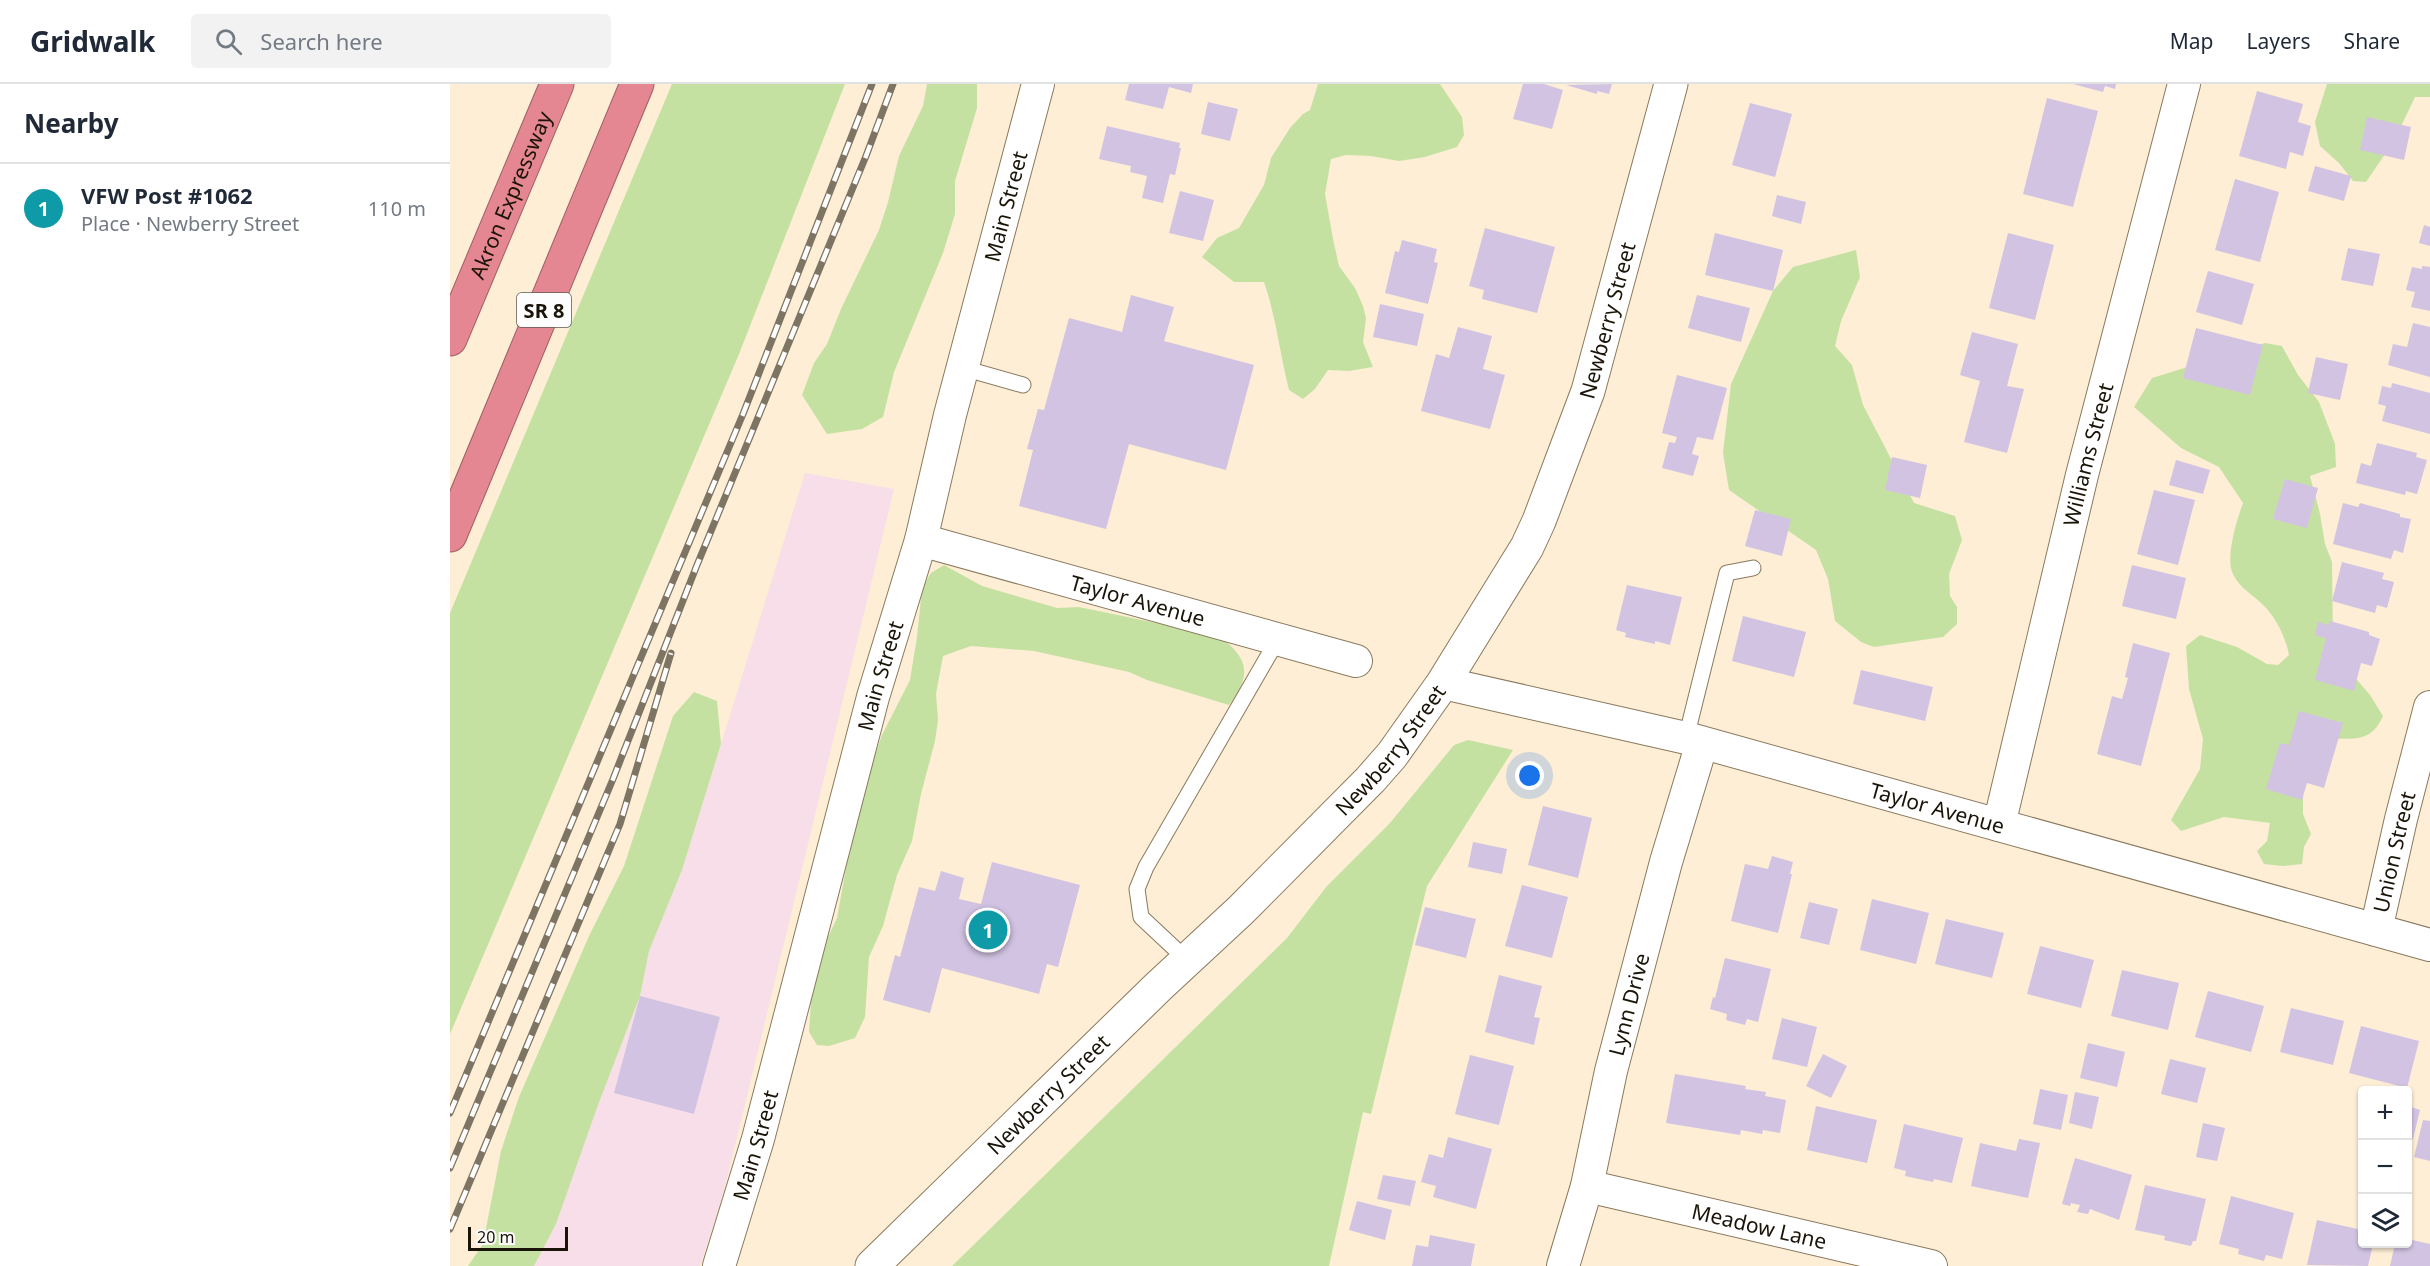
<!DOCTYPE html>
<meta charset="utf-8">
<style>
body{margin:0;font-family:"Noto Sans",sans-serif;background:#f2f2f3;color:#1f2937}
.controls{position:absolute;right:18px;bottom:18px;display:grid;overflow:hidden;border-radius:6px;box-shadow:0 2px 4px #0004}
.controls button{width:54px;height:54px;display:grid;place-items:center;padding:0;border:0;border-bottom:2px solid #e0e1e3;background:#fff;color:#1f2937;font:30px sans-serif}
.scale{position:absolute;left:18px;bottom:15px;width:100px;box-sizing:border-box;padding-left:6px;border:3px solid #191308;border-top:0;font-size:16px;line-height:21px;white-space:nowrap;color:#191308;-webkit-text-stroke:4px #fdfdfd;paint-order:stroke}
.you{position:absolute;left:1080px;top:692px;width:21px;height:21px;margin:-15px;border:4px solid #fff;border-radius:50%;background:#1a73e8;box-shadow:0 0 0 9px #1a73e833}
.badge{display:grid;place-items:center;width:39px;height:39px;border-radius:50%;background:#111827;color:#fff;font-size:20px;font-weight:700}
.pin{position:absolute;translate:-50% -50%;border:3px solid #fff;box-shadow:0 2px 6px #0006}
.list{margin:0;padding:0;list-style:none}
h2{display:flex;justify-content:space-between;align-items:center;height:78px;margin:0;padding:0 24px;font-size:26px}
h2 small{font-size:20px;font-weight:400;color:#747a83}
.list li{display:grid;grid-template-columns:39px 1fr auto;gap:18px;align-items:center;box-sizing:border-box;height:90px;padding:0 24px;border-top:2px solid #e0e1e3}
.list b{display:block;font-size:22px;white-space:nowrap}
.list p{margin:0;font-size:20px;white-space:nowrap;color:#747a83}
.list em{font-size:20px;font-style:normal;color:#747a83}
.icon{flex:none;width:33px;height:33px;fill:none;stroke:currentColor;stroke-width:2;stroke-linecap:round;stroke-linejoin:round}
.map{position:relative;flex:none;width:1980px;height:1182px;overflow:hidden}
header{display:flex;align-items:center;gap:36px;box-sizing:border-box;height:84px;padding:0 30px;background:#fff;border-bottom:2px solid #e0e1e3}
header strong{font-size:28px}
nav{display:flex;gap:33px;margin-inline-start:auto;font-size:21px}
.search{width:420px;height:54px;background:#f2f2f3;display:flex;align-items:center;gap:15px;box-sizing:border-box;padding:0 21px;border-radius:6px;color:#747a83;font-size:22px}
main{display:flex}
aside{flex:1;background:#fff}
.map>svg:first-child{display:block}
.industrial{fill:#f7dee8}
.green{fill:#c5e1a2}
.building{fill:#d2c3e3}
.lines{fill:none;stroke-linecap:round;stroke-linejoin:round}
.service-casing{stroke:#8a795d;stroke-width:17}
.minor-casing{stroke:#8a795d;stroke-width:34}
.tertiary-casing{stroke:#8a795d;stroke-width:35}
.motorway-casing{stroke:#9e5e62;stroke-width:35}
.service{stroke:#fff;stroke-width:15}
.minor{stroke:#fff;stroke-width:32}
.tertiary{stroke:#fff;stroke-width:33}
.motorway{stroke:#e58793;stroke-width:33}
.rail-casing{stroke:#7e7463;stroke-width:7}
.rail{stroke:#fdfdfd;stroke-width:4.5;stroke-dasharray:14;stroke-linecap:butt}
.labels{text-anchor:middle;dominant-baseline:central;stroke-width:4.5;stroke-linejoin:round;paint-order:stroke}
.shield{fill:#fdfdfd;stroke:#5d5952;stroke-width:1.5}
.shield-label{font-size:20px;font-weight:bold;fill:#191308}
.street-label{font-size:21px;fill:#191308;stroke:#fdfdfd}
</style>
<header>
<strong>Gridwalk</strong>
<div class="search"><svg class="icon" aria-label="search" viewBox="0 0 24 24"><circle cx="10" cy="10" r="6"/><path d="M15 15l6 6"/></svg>Search here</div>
<nav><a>Map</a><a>Layers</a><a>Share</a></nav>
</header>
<main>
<aside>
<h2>Nearby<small></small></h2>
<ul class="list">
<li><span class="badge" style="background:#0f9aa8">1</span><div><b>VFW Post #1062</b><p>Place · Newberry Street</p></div><em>110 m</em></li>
</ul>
</aside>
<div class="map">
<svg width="1980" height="1182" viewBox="0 0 1980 1182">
<rect width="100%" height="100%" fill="#fdeed5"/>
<path class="industrial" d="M355 389 444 405 273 1111 250 1182H84L106 1140 148 1021 190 912 199 867 232 786Z"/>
<g class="green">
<path d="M222 0H395L289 270 0 950V529Z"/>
<path d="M477 0H527V24L505 97V130L493 169 444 288 433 333 412 345 377 350 352 311 364 279 377 260 391 225 429 146 438 118 449 72 473 22Z"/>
<path d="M868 0H990L1012 33 1014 51 1007 63 975 73 949 77 921 72 896 71 881 75 875 110 883 155 889 182 905 204 913 222 916 234 913 258 923 283 899 287 878 286 865 305 853 315 839 306C830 270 826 233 814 198H784L752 173 767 154 789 144 814 101 821 74 840 44 853 30 860 26Z"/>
<path d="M1877 0H1980V13H1965L1944 57 1916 98 1903 97 1889 79 1870 62 1865 38Z"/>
<path d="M1406 166 1410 193 1391 237 1385 262 1402 281 1413 321 1464 419 1505 432 1512 456 1499 490 1500 512 1507 523V540L1493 553 1424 563 1411 558 1385 537 1378 495 1366 466 1279 406 1273 369 1281 300 1323 207 1343 183Z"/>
<path d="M1815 259 1832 262 1848 291 1869 318 1885 360 1886 383 1860 392 1870 430 1875 460 1882 478 1883 568 1920 611 1933 632C1921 658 1907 654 1882 655L1853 692V730L1861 750 1854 763 1852 780 1833 782 1814 780 1807 767 1817 757 1820 739 1774 733 1731 747 1721 736 1750 685 1753 655 1739 605 1736 562 1750 551 1787 563 1817 580 1828 581 1839 571C1836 555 1828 538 1817 525 1805 511 1790 506 1782 488 1776 471 1787 435 1793 419L1769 383 1731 364 1684 323 1702 294Z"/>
<path d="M494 481 532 502 607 524 629 523 769 552C798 574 803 590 779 621L697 596 679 588 584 567 521 562 493 572 486 610 488 636 485 657 471 710 462 757 447 791 433 842 419 873 415 933 405 954 379 962 367 961 359 948 362 902 377 855 387 834 398 773 422 679 432 651 460 596 467 553 472 504 481 489Z"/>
<path d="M244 608 267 617 271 660 232 786 199 867 190 912 148 1021 106 1140 84 1182H18L33 1160 51 1067 69 1013 139 852 174 782 223 632Z"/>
<path d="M1018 656 1063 666 977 802 921 1030 913 1028 879 1182H502L837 854 877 802 940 739 1004 661Z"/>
</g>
<g class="building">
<path d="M679 0H743L741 9 719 3 713 25 675 16Z"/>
<path d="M1073 0H1094L1113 6 1102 45 1063 35Z"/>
<path d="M1162 0 1159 10 1147 7V10L1116 1Z"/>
<path d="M1623 0H1666L1665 5 1655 2 1653 8Z"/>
<path d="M1807 7 1853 20 1848 38 1861 42 1853 72 1840 68 1836 85 1789 72Z"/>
<path d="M1597 14 1648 27 1623 123 1573 110Z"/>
<path d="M758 18 788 25 780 57 751 50Z"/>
<path d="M1300 19 1342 30 1325 93 1282 81Z"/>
<path d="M1917 33 1961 43 1954 76 1910 66Z"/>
<path d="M657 42 730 59 729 64H731L725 91 720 90 713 119 692 114 697 92 680 88 681 82 649 75Z"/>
<path d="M1865 82 1901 92 1894 117 1858 107Z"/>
<path d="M1785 95 1829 108 1810 178 1765 166Z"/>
<path d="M730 107 764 116 753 157 719 149Z"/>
<path d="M1327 111 1356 118 1351 140 1322 132Z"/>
<path d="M1974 141 1980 143V162L1969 159Z"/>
<path d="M1035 144 1105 163 1087 229 1032 215 1034 206 1019 202Z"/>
<path d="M1265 149 1333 166 1323 207 1255 191Z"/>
<path d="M1558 149 1604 161 1585 236 1539 224Z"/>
<path d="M952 156 987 165 984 178 988 179 978 220 935 209 945 167 949 168Z"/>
<path d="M1898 164 1930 170 1923 202 1891 196Z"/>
<path d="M1972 182 1980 183V227L1961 223 1965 208 1956 206 1962 183 1972 185Z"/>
<path d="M1758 187 1804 200 1792 241 1746 228Z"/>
<path d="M681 211 724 223 714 257 804 281 776 386 679 360 656 445 569 422 583 366 577 365 588 325 594 326 619 234 672 248Z"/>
<path d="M1247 211 1300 224 1291 258 1238 244Z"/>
<path d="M930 220 974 230 967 262 923 253Z"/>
<path d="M1963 239 1980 243V293L1938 281 1943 260 1957 263Z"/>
<path d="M1008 243 1042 252 1033 285 1055 291 1040 345 971 327 986 270 999 274Z"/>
<path d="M1746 244 1813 261 1800 311 1733 294Z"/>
<path d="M1522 248 1568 260 1557 302 1574 305 1557 369 1514 358 1530 297 1510 291Z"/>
<path d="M1866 273 1898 280 1890 316 1858 309Z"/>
<path d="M1227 291 1277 304 1263 356 1247 353 1242 370 1249 372 1243 392 1212 384 1219 358 1225 359 1227 353 1212 349Z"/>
<path d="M1942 299 1980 309V350L1932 337 1936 322 1928 320 1932 302 1941 304Z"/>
<path d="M1927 359 1967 369 1966 373 1977 376 1967 410 1956 407 1955 411 1906 399 1911 379 1921 382Z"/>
<path d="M1442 373 1477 381 1470 414 1435 406Z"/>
<path d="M1726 376 1760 386 1753 410 1719 401Z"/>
<path d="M1835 395 1868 404 1857 444 1823 435Z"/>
<path d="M1704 406 1745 416 1728 481 1687 470Z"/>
<path d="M1893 419 1908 423 1910 419 1950 430V433L1961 435 1953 469 1944 466 1941 475 1883 460Z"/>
<path d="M1305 426 1341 435 1332 472 1295 462Z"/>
<path d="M1892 478 1934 489 1932 495 1944 498 1937 524 1927 521 1925 529 1882 517Z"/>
<path d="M1682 481 1736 494 1726 535 1672 522Z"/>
<path d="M1177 501 1232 513 1220 561 1205 557V560L1175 553 1176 549 1166 546Z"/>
<path d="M1293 532 1356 548 1344 593 1282 577Z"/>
<path d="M1880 537 1919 548V551L1930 555 1922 582 1911 579 1904 607 1865 596 1876 554 1865 551 1868 538 1879 541Z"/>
<path d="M1683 559 1720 569 1691 682 1647 670 1662 612 1672 615 1678 594 1675 593Z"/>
<path d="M1411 586 1483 603 1475 637 1403 620Z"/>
<path d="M1849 627 1893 639 1874 704 1857 699 1852 716 1816 705 1830 659 1839 661Z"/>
<path d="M1093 722 1142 734 1128 794 1078 781Z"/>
<path d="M1023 758 1057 765 1052 790 1018 783Z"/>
<path d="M1322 772 1343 778 1340 790H1342L1328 849 1281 837 1295 780 1318 785Z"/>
<path d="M542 778 630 801 608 883 597 880 589 910 492 884 480 929 433 916 445 871 450 873 469 803 485 807 491 787 514 794 509 815 531 820Z"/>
<path d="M1072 801 1118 813 1102 874 1055 862Z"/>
<path d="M1422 815 1479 829 1466 880 1410 866Z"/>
<path d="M1359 818 1388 825 1379 861 1350 854Z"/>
<path d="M975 823 1026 835 1016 874 965 861Z"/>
<path d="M1496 835 1554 849 1542 894 1485 880Z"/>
<path d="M1590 862 1644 876 1631 924 1577 910Z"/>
<path d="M1275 874 1321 885 1308 938 1297 935 1295 941 1276 936 1277 930 1260 925 1263 913 1265 914Z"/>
<path d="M1672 886 1729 899 1718 946 1661 932Z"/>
<path d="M1049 891 1092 902 1084 933 1090 934 1084 961 1035 948Z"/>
<path d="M1758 907 1814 922 1801 968 1745 953Z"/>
<path d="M190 912 270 933 244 1030 164 1009Z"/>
<path d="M1841 924 1894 937 1883 981 1830 968Z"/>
<path d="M1332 934 1367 943 1357 983 1322 975Z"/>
<path d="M1911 942 1969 957 1957 1004 1899 989Z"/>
<path d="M1638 959 1675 968 1667 1003 1630 994Z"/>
<path d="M1373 970 1397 982 1381 1014 1356 1002Z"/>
<path d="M1020 971 1064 982 1049 1041 1005 1030Z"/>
<path d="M1720 975 1756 984 1747 1019 1711 1010Z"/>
<path d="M1225 990 1296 1002 1295 1005 1316 1008 1315 1012 1336 1016 1330 1049 1313 1046 1312 1050 1291 1046 1290 1051 1216 1039Z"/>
<path d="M1590 1005 1618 1011 1611 1046 1583 1040Z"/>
<path d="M1625 1008 1649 1013 1642 1045 1619 1039Z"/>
<path d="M1366 1022 1427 1036 1417 1079 1357 1066Z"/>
<path d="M1958 1022 1970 1026 1963 1055 1958 1054Z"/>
<path d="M1973 1036 1980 1037V1077L1964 1073Z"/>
<path d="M1753 1039 1775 1044 1767 1077 1746 1073Z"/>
<path d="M1454 1040 1513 1054 1502 1099 1484 1095 1483 1098 1455 1092 1456 1087 1444 1084Z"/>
<path d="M998 1053 1042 1065 1026 1125 983 1113 986 1102 971 1098 979 1070 993 1074Z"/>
<path d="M1569 1055 1590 1059 1578 1114 1521 1102 1530 1059 1566 1067Z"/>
<path d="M1625 1074 1682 1091 1669 1136 1640 1125 1638 1130 1627 1128 1630 1121 1621 1119 1620 1122 1612 1120Z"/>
<path d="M933 1091 966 1097 960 1122 927 1115Z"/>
<path d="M1695 1101 1756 1115 1746 1157H1743L1741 1162 1714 1156 1715 1152 1685 1146Z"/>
<path d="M1781 1112 1844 1129 1832 1175 1816 1171 1814 1177 1788 1170 1789 1165 1769 1160Z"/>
<path d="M907 1117 942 1126 935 1156 899 1146Z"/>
<path d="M1867 1136 1912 1146V1160H1923L1918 1182 1857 1181Z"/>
<path d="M980 1151 1025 1160 1021 1182H962L966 1161 978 1163Z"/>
<path d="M1958 1155 1980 1160V1182H1940L1945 1160H1958Z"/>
</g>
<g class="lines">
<g class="service-casing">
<g id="service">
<path d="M513 284 573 301"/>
<path d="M1236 654 1277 489 1303 484"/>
<path d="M738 877 691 833 687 805 696 783 828 555"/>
</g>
</g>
<g class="minor-casing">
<g id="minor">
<path id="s1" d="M471 456 906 577"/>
<path id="s2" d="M993 599 1236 654 1980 861"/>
<path id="s3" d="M1549 741 1632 391 1734 0"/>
<path id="s4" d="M1926 846 1951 735 1980 623"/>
<path id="s5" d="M1137 1102 1481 1182"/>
<path id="s6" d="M269 1182 308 1055 423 613 471 456 500 331 588 0"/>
<path id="s7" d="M1113 1182 1137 1102 1161 987 1216 778 1252 659"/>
</g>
</g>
<g class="tertiary-casing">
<g id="tertiary">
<path id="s8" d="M422 1182 708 903 791 826 920 696 942 671 993 599 1077 463 1089 437 1138 307 1221 0"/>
</g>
</g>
<g class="motorway-casing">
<g id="motorway">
<path id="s9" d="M0 255 107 0"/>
<path d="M0 451 187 0"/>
</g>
</g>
<use href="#service" class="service"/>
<use href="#minor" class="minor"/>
<use href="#tertiary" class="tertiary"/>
<use href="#motorway" class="motorway"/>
<g class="rail-casing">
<g id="rail">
<path d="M0 1029 293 330 422 0"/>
<path d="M0 1084 163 695 247 481 416 72 443 0"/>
<path d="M0 1145 170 740 221 569"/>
</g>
</g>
<use href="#rail" class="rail"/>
</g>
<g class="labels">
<rect class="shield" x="67" y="209" width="54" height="34" rx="4.5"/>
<g class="shield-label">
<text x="94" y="226">SR 8</text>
</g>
<g class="street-label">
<text stroke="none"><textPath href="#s9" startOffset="156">Akron Expressway</textPath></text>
<text stroke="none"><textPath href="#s6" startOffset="1098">Main Street</textPath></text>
<text stroke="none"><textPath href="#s8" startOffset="1218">Newberry Street</textPath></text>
<text stroke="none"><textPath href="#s3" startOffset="381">Williams Street</textPath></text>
<text stroke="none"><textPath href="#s1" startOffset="225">Taylor Avenue</textPath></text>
<text stroke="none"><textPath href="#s6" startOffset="612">Main Street</textPath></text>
<text stroke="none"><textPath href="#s8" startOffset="732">Newberry Street</textPath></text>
<text stroke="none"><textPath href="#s2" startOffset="510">Taylor Avenue</textPath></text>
<text stroke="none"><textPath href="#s4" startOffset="80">Union Street</textPath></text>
<text stroke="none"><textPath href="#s7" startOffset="270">Lynn Drive</textPath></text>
<text stroke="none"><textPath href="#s8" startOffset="246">Newberry Street</textPath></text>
<text stroke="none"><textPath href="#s6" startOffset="126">Main Street</textPath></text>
<text stroke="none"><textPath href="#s5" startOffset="177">Meadow Lane</textPath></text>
</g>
</g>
</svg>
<div class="controls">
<button>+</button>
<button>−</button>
<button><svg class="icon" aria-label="layers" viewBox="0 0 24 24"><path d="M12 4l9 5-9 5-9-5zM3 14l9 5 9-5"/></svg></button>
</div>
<div class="scale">20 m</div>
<div class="you"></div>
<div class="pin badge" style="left:538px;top:846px;background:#0f9aa8">1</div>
</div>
</main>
